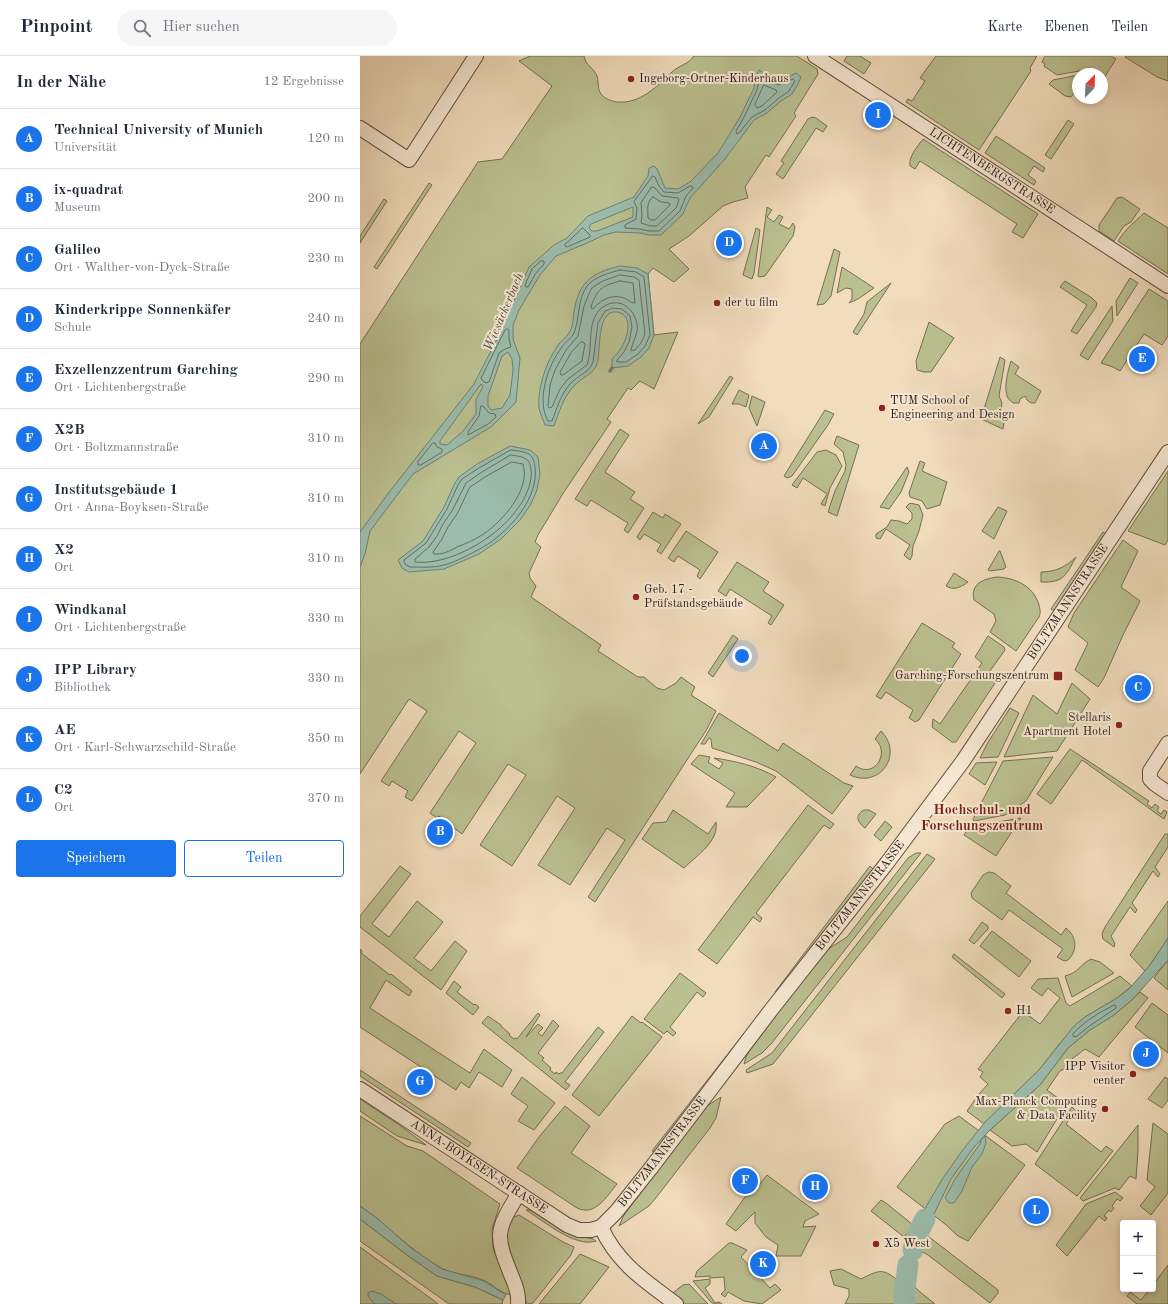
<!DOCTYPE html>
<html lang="de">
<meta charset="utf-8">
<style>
body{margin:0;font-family:"Old Standard TT",serif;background:#f6f6f7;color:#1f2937}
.controls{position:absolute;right:12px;bottom:12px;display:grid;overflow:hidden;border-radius:4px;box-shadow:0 2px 6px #0003}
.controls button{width:36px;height:36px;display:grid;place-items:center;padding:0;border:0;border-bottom:1px solid #e0e1e3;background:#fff;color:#1f2937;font:20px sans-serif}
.compass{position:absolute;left:712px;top:12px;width:36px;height:36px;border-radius:50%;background:#fff;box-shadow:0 2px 6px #0003;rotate:23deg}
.you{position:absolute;left:382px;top:600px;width:14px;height:14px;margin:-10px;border:3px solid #fff;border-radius:50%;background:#1a73e8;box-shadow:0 0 0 6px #1a73e833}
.badge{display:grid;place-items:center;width:26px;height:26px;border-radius:50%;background:#1a73e8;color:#fff;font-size:13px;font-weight:700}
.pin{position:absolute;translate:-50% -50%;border:2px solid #fff;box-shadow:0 1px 4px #0006}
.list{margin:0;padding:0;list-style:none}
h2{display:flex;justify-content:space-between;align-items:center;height:52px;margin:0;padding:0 16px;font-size:17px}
h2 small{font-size:13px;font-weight:400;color:#747a83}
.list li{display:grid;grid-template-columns:26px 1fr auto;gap:12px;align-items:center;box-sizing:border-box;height:60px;padding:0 16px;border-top:1px solid #e0e1e3}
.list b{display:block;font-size:15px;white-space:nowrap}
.list p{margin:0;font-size:13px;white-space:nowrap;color:#747a83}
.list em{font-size:13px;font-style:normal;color:#747a83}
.actions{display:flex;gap:8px;padding:12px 16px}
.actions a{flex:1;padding:9px 0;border:1px solid #1a73e8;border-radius:4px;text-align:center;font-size:14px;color:#1a73e8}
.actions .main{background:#1a73e8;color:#fff}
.icon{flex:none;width:22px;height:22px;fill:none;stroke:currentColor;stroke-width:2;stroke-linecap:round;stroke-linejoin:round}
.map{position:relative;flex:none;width:808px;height:1248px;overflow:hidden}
header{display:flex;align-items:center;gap:24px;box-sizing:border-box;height:56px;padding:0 20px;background:#fff;border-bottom:1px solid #e0e1e3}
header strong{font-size:19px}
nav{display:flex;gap:22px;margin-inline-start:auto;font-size:14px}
.search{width:280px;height:36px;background:#f6f6f7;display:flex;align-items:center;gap:10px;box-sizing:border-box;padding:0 14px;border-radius:22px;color:#747a83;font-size:15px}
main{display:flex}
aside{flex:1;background:#fff}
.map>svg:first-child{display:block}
.green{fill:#bbc090;stroke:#757054}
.water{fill:#9bbcac;stroke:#707e71;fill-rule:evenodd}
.pier{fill:#f1dcbc}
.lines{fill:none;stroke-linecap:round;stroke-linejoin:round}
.shore{stroke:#656e62;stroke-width:1}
.stream{stroke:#707e71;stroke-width:3.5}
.river{stroke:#9bbcac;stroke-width:21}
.minor-casing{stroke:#604f42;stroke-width:16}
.minor{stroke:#f6e8d3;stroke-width:14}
.poi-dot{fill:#8f2418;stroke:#f6e8d3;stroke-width:1.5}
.labels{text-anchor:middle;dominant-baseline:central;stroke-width:4;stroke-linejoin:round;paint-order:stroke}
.poi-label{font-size:12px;fill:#2f2019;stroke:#f6e8d3;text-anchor:start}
.street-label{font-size:12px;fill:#2f2019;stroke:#f6e8d3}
.water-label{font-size:13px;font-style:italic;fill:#4f4f45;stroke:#f6e8d3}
.quarter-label{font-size:14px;font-weight:bold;fill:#7a1f14;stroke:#f6e8d3}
</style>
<header>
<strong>Pinpoint</strong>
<div class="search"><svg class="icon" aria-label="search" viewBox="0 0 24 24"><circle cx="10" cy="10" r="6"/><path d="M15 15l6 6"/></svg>Hier suchen</div>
<nav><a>Karte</a><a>Ebenen</a><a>Teilen</a></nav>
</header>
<main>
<aside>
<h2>In der Nähe<small>12 Ergebnisse</small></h2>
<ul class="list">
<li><span class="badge">A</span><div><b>Technical University of Munich</b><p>Universität</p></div><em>120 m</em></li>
<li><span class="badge">B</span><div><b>ix-quadrat</b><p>Museum</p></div><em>200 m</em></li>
<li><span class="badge">C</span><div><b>Galileo</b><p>Ort · Walther-von-Dyck-Straße</p></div><em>230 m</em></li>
<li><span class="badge">D</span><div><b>Kinderkrippe Sonnenkäfer</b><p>Schule</p></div><em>240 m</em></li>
<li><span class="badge">E</span><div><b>Exzellenzzentrum Garching</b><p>Ort · Lichtenbergstraße</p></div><em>290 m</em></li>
<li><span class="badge">F</span><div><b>X2B</b><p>Ort · Boltzmannstraße</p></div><em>310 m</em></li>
<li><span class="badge">G</span><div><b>Institutsgebäude 1</b><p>Ort · Anna-Boyksen-Straße</p></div><em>310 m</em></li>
<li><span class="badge">H</span><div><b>X2</b><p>Ort</p></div><em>310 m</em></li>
<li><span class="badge">I</span><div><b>Windkanal</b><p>Ort · Lichtenbergstraße</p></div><em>330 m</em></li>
<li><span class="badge">J</span><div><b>IPP Library</b><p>Bibliothek</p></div><em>330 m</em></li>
<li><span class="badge">K</span><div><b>AE</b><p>Ort · Karl-Schwarzschild-Straße</p></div><em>350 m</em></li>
<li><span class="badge">L</span><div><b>C2</b><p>Ort</p></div><em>370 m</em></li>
</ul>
<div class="actions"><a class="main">Speichern</a><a>Teilen</a></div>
</aside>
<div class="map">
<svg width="808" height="1248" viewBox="0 0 808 1248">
<rect width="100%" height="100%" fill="#f1dcbc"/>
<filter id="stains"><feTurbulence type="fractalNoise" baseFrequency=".005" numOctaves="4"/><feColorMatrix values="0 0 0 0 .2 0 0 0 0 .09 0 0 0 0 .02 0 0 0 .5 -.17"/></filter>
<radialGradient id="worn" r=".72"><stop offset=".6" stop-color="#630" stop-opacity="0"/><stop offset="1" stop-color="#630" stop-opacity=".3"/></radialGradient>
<g class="green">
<path d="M170 0H224C225 9 234 12 237 20 239 26 237 32 241 38 245 43 251 45 257 46 281 48 297 30 312 16 319 9 328 9 334 0H437L457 13 458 18 434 57 436 60 409 101 406 99 385 131 388 142 373 146 363 150 329 180 309 193 329 213 314 226 293 212 288 218 294 279 318 276 294 333 280 325 271 334 268 332 247 363 251 366 204 436 178 479 175 486 181 491 169 517 170 522 176 530 171 541 241 589 238 595 278 621H284L297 632 304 634 316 627 321 621 335 631 331 639 356 655 347 673 235 846 228 841 265 784 247 772 210 829 178 809 215 752 197 740 152 810 120 789 166 719 148 708 102 778 79 760 77 762 70 757 116 687 99 675 52 745 45 741 48 735 32 725 29 730 21 725 67 655 49 643 0 718V288L118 106 142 103 192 30 159 5Z"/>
<path d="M487 0H500L511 7 504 18 484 5Z"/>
<path d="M576 0H677L670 12 671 15 619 94 546 46 548 43 552 45 565 25 560 22Z"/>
<path d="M685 0H751L756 3 742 25V18H731L725 14 697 19 684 10 685 8 682 6Z"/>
<path d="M766 0H808V25L797 21 765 1Z"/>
<path d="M718 19V32L711 41 705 40 689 28 693 24Z"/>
<path d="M452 61 456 62 467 70 463 76 456 72 423 123 416 118 424 107 421 105 448 63Z"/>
<path d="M708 64 714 68 691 103 685 99Z"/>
<path d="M636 80 685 112 683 116 674 110 668 119 676 125 674 129 625 97Z"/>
<path d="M563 83 678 158 663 182 652 176 657 168 560 105 555 113 550 110C548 101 558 90 563 83Z"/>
<path d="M69 127 72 129 17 213 14 211Z"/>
<path d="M762 141 780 153 771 166 764 170 754 185 739 175V169L757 142Z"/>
<path d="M24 143 27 145 0 187V180Z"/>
<path d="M407 151 412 154 407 161 414 166 419 159 423 161 419 168 429 173 433 167 435 171 433 180 405 220 399 221 398 220Z"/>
<path d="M784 157 808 172V218L758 185C766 172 774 167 784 157Z"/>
<path d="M396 172 400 174 394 217 392 223 383 219Z"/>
<path d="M474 193 480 196 471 240 464 248 457 249Z"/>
<path d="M482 211 511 230 514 232 498 243 489 247 492 243V233L486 232 477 237Z"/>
<path d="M770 222 778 227 757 260 756 245Z"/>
<path d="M705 225 732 242 737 247 736 251 717 278 711 275 727 249 700 231Z"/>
<path d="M531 227 497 279 493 276 504 258 507 246Z"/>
<path d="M789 233 808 245V280L802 289 784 278 760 315 753 311 741 307Z"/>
<path d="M752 250 753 265 728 304 720 299Z"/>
<path d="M569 266 594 282 571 316H564L557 314 556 305Z"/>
<path d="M640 301 645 304 639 340 642 347 640 361 644 367 643 373 621 363Z"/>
<path d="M651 305 659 311 655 318 681 335 675 347H671L667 344 665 340 660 343 659 347H653C651 345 649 344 648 342 643 334 648 314 651 305Z"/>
<path d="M370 320 373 322 349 361 338 368Z"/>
<path d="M379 334 389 339 386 351 379 348H372Z"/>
<path d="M392 340 405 346 397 370 389 352Z"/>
<path d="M465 354 474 358 468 369 432 420 427 422 424 420Z"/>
<path d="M260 373 269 379 245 416 275 436 270 443 284 452 268 477 264 474 268 467 231 444 227 450 215 443Z"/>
<path d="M477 380 499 389 477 460 468 456 475 435 485 415 486 409 483 396 474 388Z"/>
<path d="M466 394 476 399 482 410 470 432 465 450 461 448 467 438 443 422 437 432 432 429 457 396Z"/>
<path d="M560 405 565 407 562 415 587 426 580 449 567 453 562 445 550 441 549 437Z"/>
<path d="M547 411 549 416 541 436 529 453 520 451Z"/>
<path d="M808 415V484L805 489 768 475Z"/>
<path d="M550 447 559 449 563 459 559 475 553 490 552 500 550 504 546 501 544 499 550 489 526 473 520 483 516 482V478L527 471 531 464 539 465 547 468 552 463V457L546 451Z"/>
<path d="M638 451 647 455 634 483 622 475Z"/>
<path d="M293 456 303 462 305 458 321 468 301 498 297 495 301 488 284 478 280 484 277 481Z"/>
<path d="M326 475 358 496 340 523 337 520 340 514 318 500 314 506 308 502Z"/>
<path d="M743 476 746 478 694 555 691 553Z"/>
<path d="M763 484 778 495 761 531 780 545 763 579 744 622 738 631 715 614 728 587 708 571 714 557Z"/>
<path d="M639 495H640L646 511 644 513 630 515 628 514Z"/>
<path d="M716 501C706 519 704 527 681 526V516C695 516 706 511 716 501Z"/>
<path d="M377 506 409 526 403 535 424 549 411 569 408 567 412 560 370 533 366 540 358 535Z"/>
<path d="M594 517 608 526C601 531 594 535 586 530Z"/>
<path d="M637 521C655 522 673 529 679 549 680 553 681 557 679 561L656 595 630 576 636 565 634 558 614 544C610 528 623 523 637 521Z"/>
<path d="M562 567 595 587 592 591 601 598 559 664 555 666 549 662 553 654 526 636 521 643 516 640Z"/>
<path d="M373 579 378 583 353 621 348 617Z"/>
<path d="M628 580 644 591 645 594 627 619 633 624 638 617 641 618 596 686H592L572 671 573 663 580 668 622 607 615 601Z"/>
<path d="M712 627 730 643 697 695 644 701 673 639 697 658Z"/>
<path d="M650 652 659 657 638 701 620 702 627 688Z"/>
<path d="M359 657 418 695 423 687 484 727 493 730 472 758 416 715 396 706 352 692 351 683 349 682 345 688H341Z"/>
<path d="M521 675C544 698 520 733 490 719L496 710C514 723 531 697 515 683Z"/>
<path d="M710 693 789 745 787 748 792 752 795 748 799 751 797 755 801 758 804 754 807 756 804 763 722 704 691 748 677 738Z"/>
<path d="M339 699 350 701 348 706 359 713 363 707 354 702C375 705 397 710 416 721L387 751H366L375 737 331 708Z"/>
<path d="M693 701 666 745 645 759 614 765 613 763 643 705Z"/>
<path d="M637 706 625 729 609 718 616 707Z"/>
<path d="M448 749 474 768 470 773 464 769 396 857 402 862 400 866 393 861 357 908 338 894Z"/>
<path d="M313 754 348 778 356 766C359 786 336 800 324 812L282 783 293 767 306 766Z"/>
<path d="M504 754H509L516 758 505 772C498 767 494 759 504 754Z"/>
<path d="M661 762 636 800 604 779 609 771Z"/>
<path d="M525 765 532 771 521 785 514 779Z"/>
<path d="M805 778H808V791L795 811 800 818 798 821 793 815 772 847 777 854 775 857 770 851 751 880 755 888 754 891 743 883 742 878 745 871Z"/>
<path d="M556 797H561L411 988 402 997 384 1008 386 1001 390 994 465 895 487 881 548 802Z"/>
<path d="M567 798 575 803 413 1008 387 1017 386 1014 412 997Z"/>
<path d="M40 810 51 818 12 868 29 881 57 845 83 866 54 902 71 915 95 885 107 895 81 934 0 871V860Z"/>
<path d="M510 810 513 813 417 938 415 936Z"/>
<path d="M629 816 634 817 651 830 646 837 701 879 706 872C717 881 718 894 708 904L704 905 697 901 703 893 649 854 642 864 612 842 611 837 623 819Z"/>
<path d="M808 845V882L790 909 785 915 770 899Z"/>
<path d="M622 866 628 870V873L614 888 609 884Z"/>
<path d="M632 875 671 905 659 921 620 890Z"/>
<path d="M0 893 2 895 1 897 30 919 31 918 52 935 49 940 26 924 10 952 110 1017 124 993 152 1014 142 1031 119 1016 109 1032 101 1026 96 1034 0 971Z"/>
<path d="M594 898 645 938 642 942 592 901Z"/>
<path d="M731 903 740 906 754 917 712 941 705 920C720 916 719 909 731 903Z"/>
<path d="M808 904V934L794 922Z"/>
<path d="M320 917 346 937 343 941 337 936 310 971 316 977 313 980 307 975 304 978 284 963Z"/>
<path d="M760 920 772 930 757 942 725 961 701 986 679 1014 624 1068 607 1055 619 1038 628 1028 620 1021 623 1016 618 1013 665 953 669 956 668 959 680 968 700 942 688 932 682 940 671 932 678 923 698 922 706 947 710 950Z"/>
<path d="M94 925 101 931 97 936 114 949 115 948 119 951 113 959 86 937Z"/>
<path d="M780 936 788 942 739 1001 725 993 712 1003 714 1008 700 1015 687 1034 706 1048 677 1096 666 1088 652 1090 630 1074 680 1029 708 992 730 974 754 959 773 943Z"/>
<path d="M792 947 808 959V997L775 971Z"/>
<path d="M178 957 180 959 166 981 178 968 183 972 178 977 182 980 193 964 199 970 178 997 184 1002 182 1004 191 1012 190 1014 195 1018 196 1016 199 1018 200 1017H202L238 971 244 976 205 1026 210 1029 206 1034 122 967 128 960 141 969V970L150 978 149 979 154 983 155 982 157 983Z"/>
<path d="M272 960 281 967 282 966 302 981 239 1060 212 1039Z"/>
<path d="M385 976 387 977 295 1096 292 1095Z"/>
<path d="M0 1014 111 1087 108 1091 0 1020Z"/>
<path d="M162 1021 195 1047 174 1074 158 1065 168 1050 151 1038Z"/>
<path d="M805 1021 808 1023V1044L802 1052 788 1043Z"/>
<path d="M361 1041 356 1062 350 1072 295 1143 289 1150 259 1170 264 1159 347 1050Z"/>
<path d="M0 1043 38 1068 66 1089 37 1080 0 1055Z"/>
<path d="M205 1050 230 1070 211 1097 257 1128C247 1140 235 1161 217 1152L157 1112 179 1081Z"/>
<path d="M712 1051 716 1055 706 1068 741 1096 746 1090 753 1095 717 1140 675 1108Z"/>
<path d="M0 1060 47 1090 63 1095 140 1148 132 1173 133 1192 152 1239C141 1238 134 1229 125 1225 111 1218 94 1219 81 1212 51 1195 28 1170 0 1150Z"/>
<path d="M599 1060 665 1109 608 1185 598 1180 585 1168 537 1131 585 1068Z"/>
<path d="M793 1067 808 1078V1137L791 1159 780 1150 795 1131 787 1124Z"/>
<path d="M778 1069V1095L776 1123 770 1120 759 1134 755 1132 723 1145 720 1142Z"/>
<path d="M407 1119 459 1158 445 1165 443 1171 456 1170 441 1200H416L418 1189 406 1181 395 1167V1156L376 1175 366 1168 392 1131 396 1133Z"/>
<path d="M755 1136 763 1142 760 1145 757 1143 752 1150 754 1152 751 1156 749 1154 744 1160 747 1162 745 1165 739 1160 707 1200 696 1189 726 1148Z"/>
<path d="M521 1144 526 1147 553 1169 544 1181 511 1155Z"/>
<path d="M166 1154H168L175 1155 219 1180 233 1183 236 1185C215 1192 184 1165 166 1154Z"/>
<path d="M159 1159 203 1186 214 1191 211 1199 173 1247 167 1248 148 1193 146 1177 152 1162Z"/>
<path d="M0 1163 47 1199 77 1220 115 1231 143 1244 142 1248H89L0 1185Z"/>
<path d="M564 1177 638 1234V1237L630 1247 568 1199 557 1193Z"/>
<path d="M369 1187H372L387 1194 381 1201 410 1232 415 1228 421 1234 402 1248 384 1245 368 1236 365 1241 361 1238 365 1234 364 1221 350 1222V1220L335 1221 337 1215Z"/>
<path d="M0 1191 73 1244 78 1248H0Z"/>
<path d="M220 1198 249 1211 220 1248H179Z"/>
<path d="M808 1209V1248H777L767 1240 770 1236 781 1244 790 1233H793V1229Z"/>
<path d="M481 1213 501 1223C521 1213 523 1212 541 1227L539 1248H485L489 1240V1233L474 1229 470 1215Z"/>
<path d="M350 1223V1228L345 1232 355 1247 359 1246 362 1248H354L351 1246 333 1225Z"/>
<path d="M329 1228 348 1248H326L313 1238 314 1236 323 1229Z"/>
<path d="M552 1228 559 1235 575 1248H549Z"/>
</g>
<g class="water">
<path d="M399 14 419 26 436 17 441 21 438 28 432 38 421 45 407 57 394 64 365 103 330 142 323 158 301 179H289L280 177 256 176 244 179 227 187 196 200 180 219 159 254 153 269V283L160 302 156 346 131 371 53 418 10 475 5 498 0 511V476L30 435 114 328 136 285 169 211 194 189 207 182 228 160 274 141 288 120 289 112 294 110 297 113 305 132 318 133 330 126 358 97 380 61 394 32 395 21ZM273 151V161L237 175H232L229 172 231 168ZM148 296 152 303 153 314 150 339 142 352 131 354 128 350V340L142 300ZM121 328 123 331 116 343V358L103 375 87 389 80 388V385Z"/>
<path d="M260 210 277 212 288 218 294 279 289 292 281 301 268 310 252 312V303C254 301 257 298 260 294 267 284 275 259 257 256 236 253 241 296 237 308 233 319 222 321 215 329 204 339 199 356 194 370L185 369C183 364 180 357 179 352 177 332 187 304 199 288 202 284 207 281 209 277 213 272 213 262 214 256 219 226 231 217 260 210Z"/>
<path d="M150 390 170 394 178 401 180 418 177 434 171 448 160 464 141 483 119 498 84 513 49 516 42 512 38 504 63 485 84 451 95 427 99 421 117 408Z"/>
<path d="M808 882V904L773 943 754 959 730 974 708 992 680 1029 630 1074 614 1091 591 1123 557 1193 550 1187 567 1149 583 1122 602 1095 625 1066 679 1014 714 970 725 961 757 942 769 933 790 909Z"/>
<path d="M625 1080 626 1087 622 1098 612 1111 602 1135 594 1147H589L585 1142 595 1123 620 1088 621 1084Z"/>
<path d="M0 1150 17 1162 51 1192 82 1213 124 1225 146 1239 143 1244 115 1231 77 1220 47 1199 0 1163Z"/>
<path d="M542 1219 552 1228 549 1248H539Z"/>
<path d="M12 1235 21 1238 36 1248H15L10 1243 8 1239V1237Z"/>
</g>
<path class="pier" d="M563 1152 574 1160 565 1179 555 1171Z"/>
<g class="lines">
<g class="shore">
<path d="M400 21H402L418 29 433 23 435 25 429 35 419 42 405 54 392 61 379 77 377 78 376 75 383 63 397 34Z"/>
<path d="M404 29 416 34 417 36 402 50 397 52 395 49Z"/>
<path d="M293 120 295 121 299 130 304 136 318 137 330 130H332L333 132 326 140 320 155 299 175H289L280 173 265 172V169L276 163 277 152 274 146Z"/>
<path d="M292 131H294L302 140 318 142 319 144 316 152 297 170H290L281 167 282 160 281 147Z"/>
<path d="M293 141 301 146 309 147 310 149 295 164H291L288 162C288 154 286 146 293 141Z"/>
<path d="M223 172 230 179V181L207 191 205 190V188L209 185Z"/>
<path d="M181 205H184V208L176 217 168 231H166L165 229 172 213Z"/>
<path d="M260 214 276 216 284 221 290 279 285 290 278 298 266 306H257V304L264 296 269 286 272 271 270 260 262 253 253 252 245 255 238 267 233 306C229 317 218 319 210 328 201 338 197 352 192 365H188C176 344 188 309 202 291 205 286 212 282 214 277 220 262 217 244 227 230 234 221 249 217 260 214Z"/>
<path d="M260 219 274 221 279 224 285 278 281 287 275 294 271 295C272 286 279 277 277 268 274 252 259 240 243 251 239 253 236 259 234 263 229 273 232 296 227 309L208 323 200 333 192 351 189 352 188 350 190 329 195 314 206 294 218 280 224 250 231 233 236 229 243 225Z"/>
<path d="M260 225 273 227 275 247C271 247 270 245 266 243 254 237 241 243 233 253L231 252V250C238 233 241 230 260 225Z"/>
<path d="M147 273 149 274V283L151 291 145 293 139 297 129 326 126 327 122 324 121 322 145 274Z"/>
<path d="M221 286H223L225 288 222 305 203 319H201L200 316 211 297Z"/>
<path d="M121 350H123L129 357 135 358 136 361 128 368 108 379V376L119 360Z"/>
<path d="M73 387H75L77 391 82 393V396L61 409H58V406Z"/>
<path d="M151 394C156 395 164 395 169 398 174 402 174 406 175 411 179 441 151 473 128 488 117 495 96 506 84 509 73 512 61 511 50 511L46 509 44 506V504L66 487 87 453 98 429 102 423 119 412Z"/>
<path d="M151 399C155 400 162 400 166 403 170 405 170 409 171 413 174 437 151 464 134 477 114 493 81 509 55 506V503L69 491 77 480 83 468 92 455 106 427 122 416Z"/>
<path d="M152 406 163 408C171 434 142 466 122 479 114 484 105 488 97 491 90 495 82 499 74 498L73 496 82 483 88 471 97 458 110 431 125 421Z"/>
<path d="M754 949 756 950V952L728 971 716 981 713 980V978C724 965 739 957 754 949Z"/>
</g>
<path class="stream" d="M250 315 252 312"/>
<g class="river">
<path d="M553 1194 557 1179 565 1163"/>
<path d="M545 1248 544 1240 548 1209"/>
</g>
<g class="minor-casing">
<g id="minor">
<path id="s1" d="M455 0 808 230"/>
<path d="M0 72 49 104 116 0"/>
<path d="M808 687 790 715V723L795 728 808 737"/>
<path id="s2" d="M0 1033 207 1169 219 1174H231L241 1171 256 1156 291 1112 411 954 527 807 603 705 808 396"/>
<path d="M241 1171C257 1207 285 1225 316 1248"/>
<path d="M158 1248C159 1238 156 1230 152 1221 135 1179 135 1176 159 1137"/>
</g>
</g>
<use href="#minor" class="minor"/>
</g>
<g class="poi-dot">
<circle cx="271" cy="23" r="4"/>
<circle cx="357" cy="247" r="4"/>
<circle cx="522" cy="352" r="4"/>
<circle cx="276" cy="541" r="4"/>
<rect x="693" y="615" width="10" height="10" rx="2"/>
<circle cx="759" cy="669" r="4"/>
<circle cx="648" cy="955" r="4"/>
<circle cx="773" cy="1018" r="4"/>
<circle cx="745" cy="1053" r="4"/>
<circle cx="516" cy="1188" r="4"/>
</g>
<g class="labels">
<g class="poi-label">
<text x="279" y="23">Ingeborg-Ortner-Kinderhaus</text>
<text x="365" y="247">der tu film</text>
<text x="530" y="345">TUM School of<tspan x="530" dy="14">Engineering and Design</tspan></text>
<text x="284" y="534">Geb. 17 -<tspan x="284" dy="14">Prüfstandsgebäude</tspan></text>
<text x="689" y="620" text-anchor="end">Garching-Forschungszentrum</text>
<text x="751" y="662" text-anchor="end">Stellaris<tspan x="751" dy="14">Apartment Hotel</tspan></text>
<text x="656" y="955">H1</text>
<text x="765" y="1011" text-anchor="end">IPP Visitor<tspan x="765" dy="14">center</tspan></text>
<text x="737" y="1046" text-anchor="end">Max-Planck Computing<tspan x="737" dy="14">&amp; Data Facility</tspan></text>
<text x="524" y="1188">X5 West</text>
</g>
<g class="street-label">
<text stroke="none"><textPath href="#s1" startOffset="211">LICHTENBERGSTRASSE</textPath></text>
<text stroke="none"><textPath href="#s2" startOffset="1064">BOLTZMANNSTRASSE</textPath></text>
<text stroke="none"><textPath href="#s2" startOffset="704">BOLTZMANNSTRASSE</textPath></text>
<text stroke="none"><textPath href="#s2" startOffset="380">BOLTZMANNSTRASSE</textPath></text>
<text stroke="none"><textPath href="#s2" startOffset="142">ANNA-BOYKSEN-STRASSE</textPath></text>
</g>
<g class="water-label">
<text transform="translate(144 256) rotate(-67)">Wiesäckerbach</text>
</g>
<g class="quarter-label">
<text x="622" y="754">Hochschul- und<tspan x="622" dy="16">Forschungszentrum</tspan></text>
</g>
</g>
<rect width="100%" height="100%" filter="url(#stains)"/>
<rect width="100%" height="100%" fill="url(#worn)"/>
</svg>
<div class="controls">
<button>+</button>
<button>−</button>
</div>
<svg class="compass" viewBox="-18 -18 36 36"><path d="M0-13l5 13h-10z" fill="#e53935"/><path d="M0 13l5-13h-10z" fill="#747a83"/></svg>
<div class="you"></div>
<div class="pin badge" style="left:404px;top:390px">A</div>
<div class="pin badge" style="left:80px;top:776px">B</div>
<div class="pin badge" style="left:778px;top:632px">C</div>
<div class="pin badge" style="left:369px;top:187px">D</div>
<div class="pin badge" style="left:782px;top:303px">E</div>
<div class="pin badge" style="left:385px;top:1125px">F</div>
<div class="pin badge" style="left:60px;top:1026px">G</div>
<div class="pin badge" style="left:455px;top:1131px">H</div>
<div class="pin badge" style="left:518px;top:59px">I</div>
<div class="pin badge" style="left:786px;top:998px">J</div>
<div class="pin badge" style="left:403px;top:1208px">K</div>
<div class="pin badge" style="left:676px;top:1155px">L</div>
</div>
</main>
